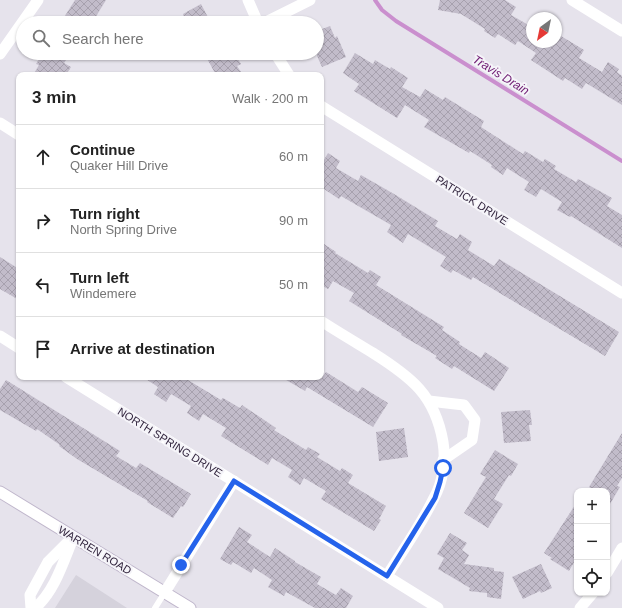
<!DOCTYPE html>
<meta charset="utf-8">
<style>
body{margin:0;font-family:Helvetica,sans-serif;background:#f2f2f2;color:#222}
.controls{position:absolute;right:12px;bottom:12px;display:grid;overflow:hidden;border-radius:8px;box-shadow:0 1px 3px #0004}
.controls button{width:36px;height:36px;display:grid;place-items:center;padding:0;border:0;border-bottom:1px solid #e0e0e0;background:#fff;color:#222;font:20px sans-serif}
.compass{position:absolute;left:526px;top:12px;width:36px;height:36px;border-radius:50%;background:#fff;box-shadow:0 1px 3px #0004;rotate:213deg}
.stop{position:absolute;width:12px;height:12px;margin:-9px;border:3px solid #2563eb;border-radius:50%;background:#fff}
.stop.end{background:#2563eb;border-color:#fff;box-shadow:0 1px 4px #0008}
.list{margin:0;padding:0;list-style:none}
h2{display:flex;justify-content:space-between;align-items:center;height:52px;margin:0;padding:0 16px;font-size:17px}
h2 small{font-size:13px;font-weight:400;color:#767676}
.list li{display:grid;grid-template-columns:26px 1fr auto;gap:12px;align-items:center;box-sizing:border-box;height:64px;padding:0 16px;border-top:1px solid #e0e0e0}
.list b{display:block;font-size:15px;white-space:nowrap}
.list p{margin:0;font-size:13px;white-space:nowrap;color:#767676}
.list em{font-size:13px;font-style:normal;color:#767676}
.icon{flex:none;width:22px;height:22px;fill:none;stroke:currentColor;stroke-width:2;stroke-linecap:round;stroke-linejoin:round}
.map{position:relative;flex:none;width:622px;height:608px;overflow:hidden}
.search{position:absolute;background:#fff;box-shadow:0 1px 3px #0004;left:16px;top:16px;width:308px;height:44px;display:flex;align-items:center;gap:10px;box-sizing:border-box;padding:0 14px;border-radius:22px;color:#767676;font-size:15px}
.panel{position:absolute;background:#fff;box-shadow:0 1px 3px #0004;left:16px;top:72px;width:308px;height:308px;border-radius:8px}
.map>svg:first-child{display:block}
.built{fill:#d5d2dc}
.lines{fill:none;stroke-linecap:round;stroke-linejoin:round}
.stream{stroke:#ca8fce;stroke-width:4}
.building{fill:url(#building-cross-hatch)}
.secondary-casing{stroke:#c0b7cc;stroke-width:13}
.service{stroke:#fff;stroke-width:6}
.minor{stroke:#fff;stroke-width:11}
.secondary{stroke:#fff;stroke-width:11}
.route{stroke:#2563eb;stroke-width:5}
.labels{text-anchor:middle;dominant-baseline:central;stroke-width:4;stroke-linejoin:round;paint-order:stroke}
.street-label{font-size:11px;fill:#31243d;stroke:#f5f4f9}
.water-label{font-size:12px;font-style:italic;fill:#722176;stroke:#f5f4f9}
</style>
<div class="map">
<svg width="622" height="608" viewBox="0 0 622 608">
<defs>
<pattern id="building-cross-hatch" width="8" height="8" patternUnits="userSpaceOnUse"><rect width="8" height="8" fill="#c2bcca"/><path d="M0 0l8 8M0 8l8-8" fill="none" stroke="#a7a1ae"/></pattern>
</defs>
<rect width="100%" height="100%" fill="#e6e3ec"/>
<path class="built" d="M76 575 127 608H55Z"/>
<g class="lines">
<path class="stream" d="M375 0 382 10 396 21 622 161"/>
</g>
<g class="building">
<path d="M75 0H106L92 23H68L63 19Z"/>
<path d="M440 0H505L516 7 511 15 532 27V42H556V33L584 50 579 58 602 72 608 62 619 69 617 72 622 76V105L586 83 582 89 565 78 563 81 531 60 536 53 518 41 515 45 498 34 495 38 484 31 485 29 461 14 438 10Z"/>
<path d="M201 4 211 23H187L183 14Z"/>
<path d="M330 26 335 38 337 36 346 57 322 67 317 56V31Z"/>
<path d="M43 53H71L64 63 71 67 66 75H33L39 65 36 64Z"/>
<path d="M204 53H234L241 64 237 66 243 75H216Z"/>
<path d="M355 53 373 64 375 60 390 69 391 67 408 78 402 87 420 97 425 89 443 100 445 97 484 121 481 127 523 154 525 151 543 162 545 159 556 166 554 169 576 182 578 179 612 198 607 206 622 215V248L571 216 570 217 557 210 562 202 541 189 536 197 524 190 529 182 507 168 503 175 491 167 492 165 470 151 469 153 424 127 429 120 405 105 397 118 354 91 359 84 343 73Z"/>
<path d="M328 153 340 161 336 168 358 181 361 175 394 194 438 221 435 226 457 239 460 234 472 242 468 250 494 266 499 259 619 332 605 356 473 277 471 280 453 270 451 273 440 266 446 257 408 234 403 243 387 232 391 225 341 196 339 199 321 187V165Z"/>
<path d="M321 242 336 252 335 253 368 273 370 270 381 277 376 285 444 327 442 330 460 342 459 344 481 358 485 352 509 368 494 391 454 366 452 369 435 358 437 356 401 335 402 334 349 301 354 293 333 281 328 289 321 285Z"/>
<path d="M0 257 19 269V300L0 289Z"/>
<path d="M326 372 358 392 362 387 388 403 373 427 307 387 305 391 281 377H322Z"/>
<path d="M143 377H183L221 400 223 398 240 408 242 405 276 428 274 430 306 450 308 447 320 454 317 457 340 471 342 468 353 475 348 483 386 506 379 519 381 520 374 531 321 499 326 491 304 478 300 485 288 477 292 470 272 458 268 465 221 436 226 428 203 414 199 421 187 413 191 406 171 394 166 402 154 394 158 387Z"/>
<path d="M6 380 120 451 116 456 136 468 140 463 191 494 183 507 181 506 173 518 147 502 148 501 77 459 59 446 60 445 37 429 36 431 0 410V389Z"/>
<path d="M530 410 532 425H529L531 441 504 443 501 412Z"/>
<path d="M404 428 408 457 379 461 376 432Z"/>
<path d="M622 433V478L617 486 620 487 607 509V491H595L589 487Z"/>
<path d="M495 450 518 464 511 476 509 475 494 499 503 504 488 528 464 513 486 477 480 474Z"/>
<path d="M577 502V557L569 571 550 559 552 558 544 553Z"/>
<path d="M239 527 252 535 247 542 270 557 275 548 295 561V562L321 577 317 584 336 595 341 588 353 596 346 608H315L286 592 284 596 268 587 272 580 254 568 251 573 233 562 231 565 220 559Z"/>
<path d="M450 533 467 543 462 550 469 555 464 564 494 568V571L504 572 501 599 487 597V593L469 591 470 588 438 569 444 558 437 554Z"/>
<path d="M541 564 552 588 541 593 540 591 523 599 512 577Z"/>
</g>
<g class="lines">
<g class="secondary-casing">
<path id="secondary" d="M0 492 190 608"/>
</g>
<path class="service" d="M155 608 165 592"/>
<g class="minor">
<path d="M248 0 258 23"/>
<path d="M572 0 622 31"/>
<path d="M264 23 310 0"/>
<path d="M275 53 289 75"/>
<path d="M0 54 38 0"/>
<path d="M321 106 622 293"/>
<path d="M0 123 19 135"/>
<path d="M321 321C338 332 355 342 373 353 411 377 435 395 443 442 446 460 443 482 434 498 421 525 403 550 387 576"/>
<path d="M0 336 19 348"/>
<path d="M66 377 438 608"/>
<path d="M429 401 464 405 475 420 472 440 443 460"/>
<path d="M607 573 622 548"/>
<path d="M165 592 234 481"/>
<path d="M31 608 30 595 48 562 73 537"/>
<path d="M35 608C54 592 63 563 72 541"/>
<path d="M580 608 593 593"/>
</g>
<use href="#secondary" class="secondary"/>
</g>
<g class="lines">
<path class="route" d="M181 565 234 481 387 576 435 498 440 482 443 468"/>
</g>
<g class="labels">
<g class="street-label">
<text transform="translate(472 200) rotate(32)">PATRICK DRIVE</text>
<text transform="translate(170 442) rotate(32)">NORTH SPRING DRIVE</text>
<text transform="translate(95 550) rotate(31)">WARREN ROAD</text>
</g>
<g class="water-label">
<text transform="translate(501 75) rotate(32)">Travis Drain</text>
</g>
</g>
</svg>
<div class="controls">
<button>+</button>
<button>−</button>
<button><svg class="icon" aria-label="locate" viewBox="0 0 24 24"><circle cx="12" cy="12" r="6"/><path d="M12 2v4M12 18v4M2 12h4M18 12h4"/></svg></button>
</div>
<svg class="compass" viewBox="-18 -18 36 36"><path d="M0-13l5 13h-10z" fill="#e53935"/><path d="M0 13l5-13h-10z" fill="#767676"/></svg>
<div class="stop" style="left:443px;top:468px"></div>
<div class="stop end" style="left:181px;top:565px"></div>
<div class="search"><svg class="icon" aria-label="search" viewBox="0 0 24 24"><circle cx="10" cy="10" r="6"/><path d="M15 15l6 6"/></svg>Search here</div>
<section class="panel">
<h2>3 min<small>Walk · 200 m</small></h2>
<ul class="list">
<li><svg class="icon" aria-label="ahead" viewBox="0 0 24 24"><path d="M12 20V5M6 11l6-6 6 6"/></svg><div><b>Continue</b><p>Quaker Hill Drive</p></div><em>60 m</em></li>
<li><svg class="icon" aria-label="right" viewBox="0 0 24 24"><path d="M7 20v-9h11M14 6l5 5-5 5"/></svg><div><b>Turn right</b><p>North Spring Drive</p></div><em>90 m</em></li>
<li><svg class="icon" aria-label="left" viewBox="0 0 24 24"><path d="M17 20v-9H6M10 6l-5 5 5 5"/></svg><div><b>Turn left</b><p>Windemere</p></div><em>50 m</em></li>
<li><svg class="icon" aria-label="arrive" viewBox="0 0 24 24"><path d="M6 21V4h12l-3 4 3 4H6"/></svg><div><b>Arrive at destination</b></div></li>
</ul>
</section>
</div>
